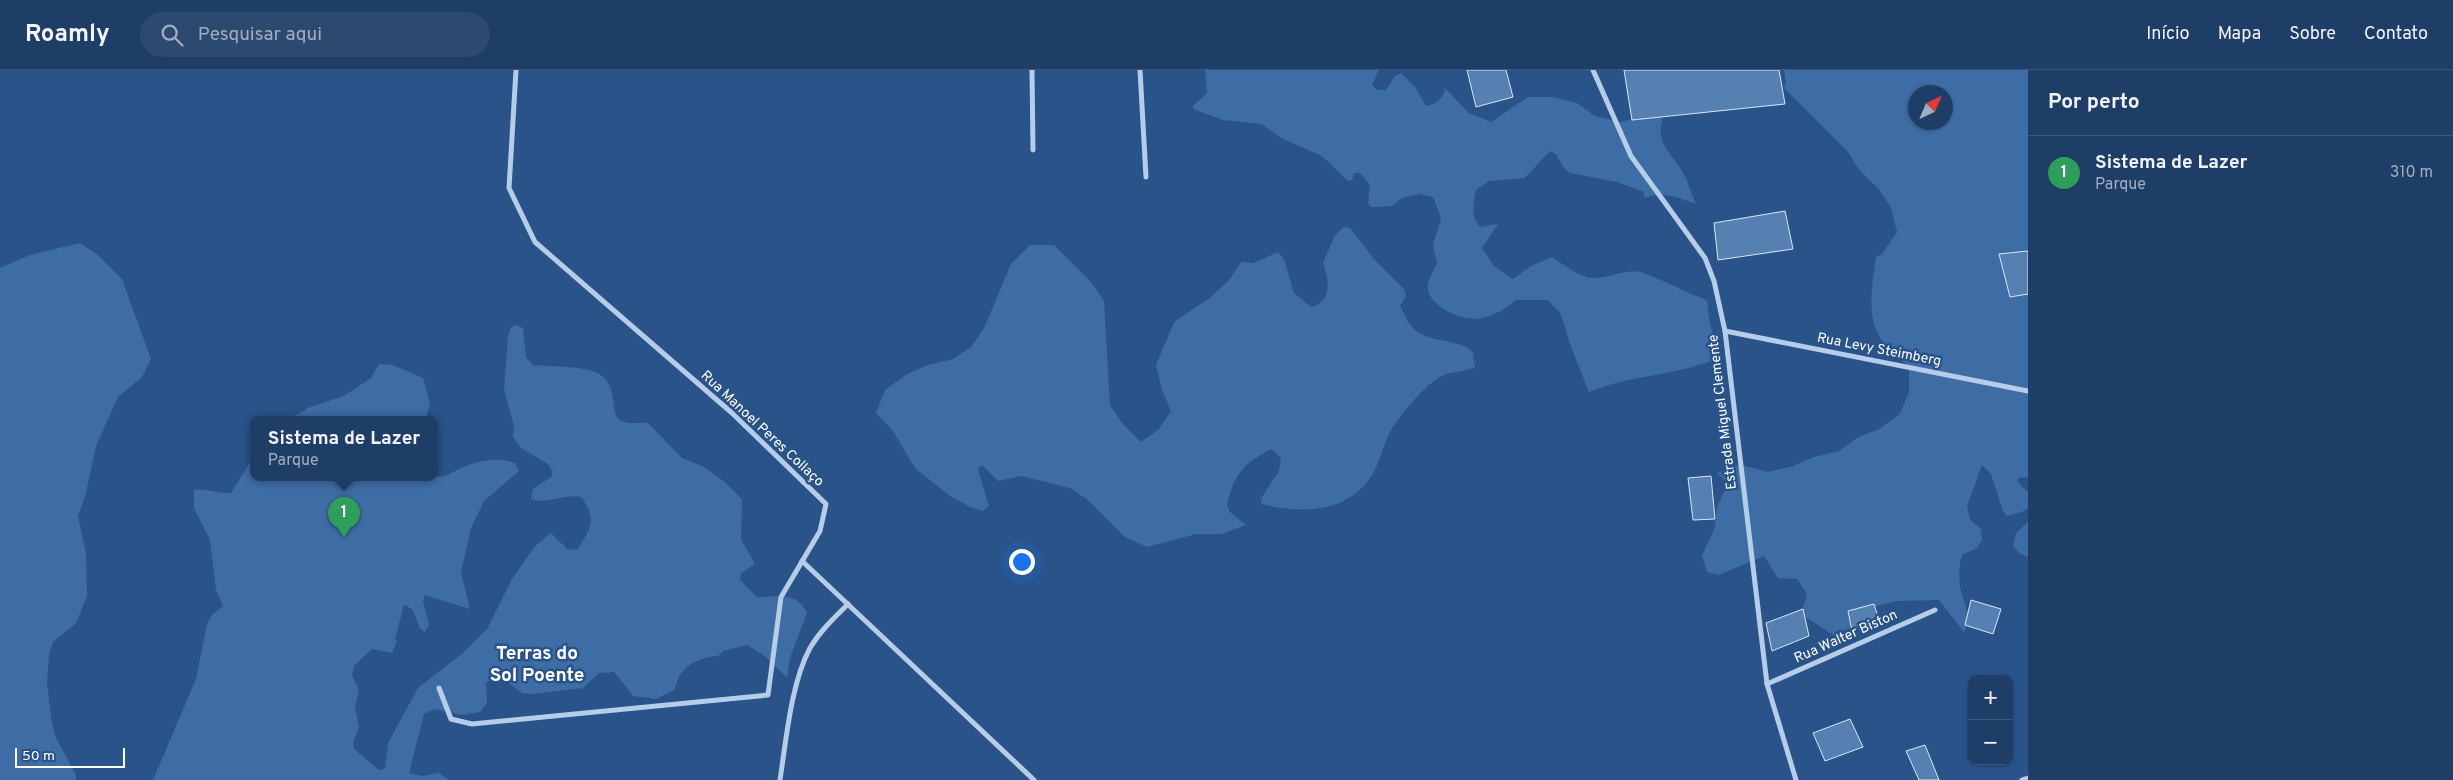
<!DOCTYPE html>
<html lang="pt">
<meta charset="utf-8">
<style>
body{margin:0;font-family:Overpass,sans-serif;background:#2c4970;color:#f1f3f6}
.controls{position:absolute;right:15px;bottom:15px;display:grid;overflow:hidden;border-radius:10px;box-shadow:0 1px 4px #0004}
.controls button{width:45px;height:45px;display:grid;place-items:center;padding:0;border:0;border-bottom:1px solid #3c577b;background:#1f3e67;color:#f1f3f6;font:25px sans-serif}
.compass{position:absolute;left:1908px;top:15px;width:45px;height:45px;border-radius:50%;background:#1f3e67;box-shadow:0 1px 4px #0004;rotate:44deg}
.scale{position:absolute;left:15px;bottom:12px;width:110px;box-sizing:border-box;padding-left:5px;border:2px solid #fff;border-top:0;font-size:14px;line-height:18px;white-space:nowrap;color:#fff;-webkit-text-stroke:4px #295389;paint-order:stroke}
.you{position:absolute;left:1021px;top:491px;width:18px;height:18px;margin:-12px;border:4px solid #fff;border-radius:50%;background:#1a73e8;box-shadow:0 0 0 8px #1a73e833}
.badge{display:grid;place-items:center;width:32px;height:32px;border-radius:50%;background:#e797bd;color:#fff;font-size:16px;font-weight:700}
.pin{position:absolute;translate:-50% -41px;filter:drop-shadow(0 1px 2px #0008)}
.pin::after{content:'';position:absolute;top:26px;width:18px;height:15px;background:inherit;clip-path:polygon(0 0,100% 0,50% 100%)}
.popup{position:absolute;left:250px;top:346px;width:188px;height:65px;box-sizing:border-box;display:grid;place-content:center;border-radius:10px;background:#1f3e67;filter:drop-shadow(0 1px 4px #0005);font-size:16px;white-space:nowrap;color:#a1aec0}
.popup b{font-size:19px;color:#f1f3f6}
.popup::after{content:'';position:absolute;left:50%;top:100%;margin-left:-10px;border:10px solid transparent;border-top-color:#1f3e67}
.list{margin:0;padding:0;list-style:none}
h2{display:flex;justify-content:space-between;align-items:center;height:65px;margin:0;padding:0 20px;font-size:21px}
h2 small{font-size:16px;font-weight:400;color:#a1aec0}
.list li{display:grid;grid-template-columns:32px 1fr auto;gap:15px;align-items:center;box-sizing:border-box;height:75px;padding:0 20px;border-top:1px solid #3c577b}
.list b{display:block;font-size:19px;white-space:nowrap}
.list p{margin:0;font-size:16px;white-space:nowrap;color:#a1aec0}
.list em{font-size:16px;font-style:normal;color:#a1aec0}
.icon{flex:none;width:28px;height:28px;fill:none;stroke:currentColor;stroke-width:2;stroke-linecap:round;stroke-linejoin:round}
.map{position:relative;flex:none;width:2028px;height:710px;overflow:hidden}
header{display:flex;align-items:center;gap:30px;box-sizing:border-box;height:70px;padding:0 25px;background:#1f3e67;border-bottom:1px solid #3c577b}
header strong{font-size:24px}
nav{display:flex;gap:28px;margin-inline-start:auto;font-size:18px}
.search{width:350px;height:45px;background:#2c4970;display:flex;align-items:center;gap:12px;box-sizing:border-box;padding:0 18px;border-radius:28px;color:#a1aec0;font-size:19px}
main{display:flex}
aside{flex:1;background:#1f3e67}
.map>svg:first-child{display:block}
.green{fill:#3e6da5;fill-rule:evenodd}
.building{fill:#567fb2;stroke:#dae7f7}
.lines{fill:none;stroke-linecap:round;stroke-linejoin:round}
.street{stroke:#b6cde9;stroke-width:5}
.labels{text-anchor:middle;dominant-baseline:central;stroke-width:5;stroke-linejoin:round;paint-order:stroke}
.street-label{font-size:14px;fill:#fff;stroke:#295389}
.district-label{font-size:19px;font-weight:bold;fill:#fff;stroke:#295389}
</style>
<header>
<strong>Roamly</strong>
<div class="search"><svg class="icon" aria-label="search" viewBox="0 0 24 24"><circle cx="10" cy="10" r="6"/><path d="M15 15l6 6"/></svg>Pesquisar aqui</div>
<nav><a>Início</a><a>Mapa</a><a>Sobre</a><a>Contato</a></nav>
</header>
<main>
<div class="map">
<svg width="2028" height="710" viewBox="0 0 2028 710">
<rect width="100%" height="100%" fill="#295389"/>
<g class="green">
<path d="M1205 0H1379L1372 14 1376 20H1386L1395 6 1401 3 1415 17 1426 36C1436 34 1444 29 1445 18L1469 43 1491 52 1528 27H1553L1577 33 1595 46 1620 52 1645 46 1651 37 1663 48C1655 73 1670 81 1682 101 1688 111 1691 123 1696 134 1679 127 1662 121 1644 128V122L1617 112 1570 103 1563 97 1556 84 1550 81 1525 108 1489 111 1476 120C1474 133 1470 147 1480 157L1498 154 1482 178 1494 196 1513 209 1531 196 1552 187C1563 194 1580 208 1594 208 1610 208 1626 198 1643 203 1665 210 1685 223 1707 230 1709 247 1709 264 1722 276L1716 289C1674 306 1630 305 1589 322L1571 277 1561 244 1548 230H1516C1505 239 1496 245 1482 248 1465 252 1432 239 1428 220 1426 211 1433 201 1437 194L1433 175 1441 149 1433 127 1418 124 1402 128 1392 136 1371 137 1368 133 1370 115 1360 103H1354L1352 110 1348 111 1322 86 1283 69 1261 54 1223 50 1193 39V36L1207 23Z"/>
<path d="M1784 0H2028V407L2018 408 2017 412 2028 422V437L2024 441 2007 446 2003 441 1991 404 1982 395 1967 436 1970 450 1981 459 1982 470 1977 478 1962 485C1959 494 1959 507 1960 517 1963 532 1973 547 1964 562L1939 530 1897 531 1873 537 1854 556 1833 565 1801 544 1807 524 1797 509 1778 508 1764 486 1719 505 1707 502 1702 486 1715 457 1717 437 1728 413 1717 403 1741 395 1768 402 1793 396 1814 387 1839 381 1857 368 1879 359 1900 344 1909 322V297C1900 288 1886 278 1879 266 1866 243 1873 211 1876 187L1882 184 1897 162 1891 138 1879 119 1860 101 1848 82 1784 18 1786 13ZM1916 22H1946V52H1916Z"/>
<path d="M1344 157 1350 158 1374 189 1404 219 1406 226 1400 236C1404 243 1407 252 1412 257 1427 274 1457 267 1473 282L1475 298C1465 301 1447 302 1438 308 1424 317 1398 347 1390 362 1383 376 1380 392 1372 405 1348 444 1300 444 1261 434L1262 427 1279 401 1281 388 1271 379C1242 395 1236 402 1227 434L1230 442 1246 455 1221 464H1196L1147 477 1125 467 1088 430 1070 418 1021 406 998 411 983 396H980L978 400 989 436 983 441 970 437 950 426 915 398 893 361 876 343 885 320 907 304 928 295 953 289 971 277 984 258 1011 194 1030 175H1054L1091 212 1104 231 1110 335 1122 353 1141 372 1159 359 1171 341 1162 320 1156 295 1174 252 1211 227 1230 209 1241 192 1253 193 1278 182 1284 189 1294 223 1311 237C1333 231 1329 209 1323 193L1335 165Z"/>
<path d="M80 173 98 185 122 209 151 289 142 307 118 327 96 376 86 423 78 446 86 484 87 526 76 553 53 572 49 584 47 613 51 647 55 666 75 703 76 710H0V198L30 185Z"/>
<path d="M516 255 523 258 526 287 533 295C550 297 589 295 602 306 626 325 596 360 647 352L682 388 704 397 725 412 742 429 741 469 755 494 741 503 740 510 757 527C778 527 797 521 807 543L790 588 787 608 766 587 747 575 723 581 718 586C707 586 690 592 682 602 678 606 677 615 674 620L656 629 633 626 614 602 599 603 583 618 533 624 522 623 506 611 493 608 486 613 487 633 480 642 462 645 434 639 424 644 409 703 423 706 439 703 449 710H153L196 609 207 554 212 545 223 536 216 520 210 470 194 438V420C201 417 219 424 231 423L254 386V407H437C449 406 455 400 466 396 481 390 500 387 515 393L519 401 484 431 471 458 461 502 470 539 425 525 423 530 429 555 425 562 420 558 412 539 404 535 395 569 397 571 392 583 372 579 354 596 352 605 359 620 355 638 359 657 353 673 354 679 379 700 385 699 388 673 418 618 463 583 487 559 512 509 535 476 551 463 567 479 577 480C590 459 598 450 581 427 563 423 549 435 531 429L533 419 551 407 553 402 548 394 521 378 513 367 514 356 504 320 508 266 511 257Z"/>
<path d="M379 294 393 295 423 308 430 333 426 349H289L310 337 344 326 371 308Z"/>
<path d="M2028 452V487L2020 484 2013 476 2016 463Z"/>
</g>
<g class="building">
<path d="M1467 0H1506L1513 27 1476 37Z"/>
<path d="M1624 0H1779L1785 34 1632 50Z"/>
<path d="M1785 141 1793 179 1718 190 1714 153Z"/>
<path d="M2028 181V224L2010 227 1999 184Z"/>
<path d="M1711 406 1715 449 1693 450 1688 408Z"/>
<path d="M1971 530 2001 539 1993 564 1965 555Z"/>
<path d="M1874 534 1879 550 1852 561 1848 541Z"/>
<path d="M1803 539 1809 566 1772 581 1766 553Z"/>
<path d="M1850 649 1863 677 1825 691 1813 663Z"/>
<path d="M1925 675 1939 710H1919L1906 681Z"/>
</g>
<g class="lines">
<g class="street">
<path d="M1032 0 1033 80"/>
<path d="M1140 0 1146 107"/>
<path d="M1593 0 1631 86 1705 188 1714 211 1725 261 1767 614 1796 710"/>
<path d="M1725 261 2028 321"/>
<path d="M802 491 1034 710"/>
<path d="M1767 614 1935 540"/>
<path d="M439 618 451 649 472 654 768 625 781 527 820 461 826 434 732 343 535 172 509 118 516 0"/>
<path d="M780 710C786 671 791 613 810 578 820 561 834 548 848 534"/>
<path d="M2022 710 2028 708"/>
</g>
</g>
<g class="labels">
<g class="street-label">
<text transform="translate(1879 280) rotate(11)">Rua Levy Steimberg</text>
<text transform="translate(1723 342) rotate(-97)">Estrada Miguel Clemente</text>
<text transform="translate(762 359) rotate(43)">Rua Manoel Peres Collaço</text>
<text transform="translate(1846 567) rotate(-24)">Rua Walter Biston</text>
</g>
<g class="district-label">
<text x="537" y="584">Terras do<tspan x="537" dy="22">Sol Poente</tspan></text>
</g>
</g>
</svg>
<div class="controls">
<button>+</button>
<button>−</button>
</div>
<svg class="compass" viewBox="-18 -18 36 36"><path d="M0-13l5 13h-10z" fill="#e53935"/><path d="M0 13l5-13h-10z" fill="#a1aec0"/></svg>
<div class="scale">50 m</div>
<div class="you"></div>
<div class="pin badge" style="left:344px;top:468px;background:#2e9e5b">1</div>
<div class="popup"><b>Sistema de Lazer</b>Parque</div>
</div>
<aside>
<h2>Por perto<small></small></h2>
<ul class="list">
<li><span class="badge" style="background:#2e9e5b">1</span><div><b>Sistema de Lazer</b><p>Parque</p></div><em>310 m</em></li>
</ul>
</aside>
</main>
